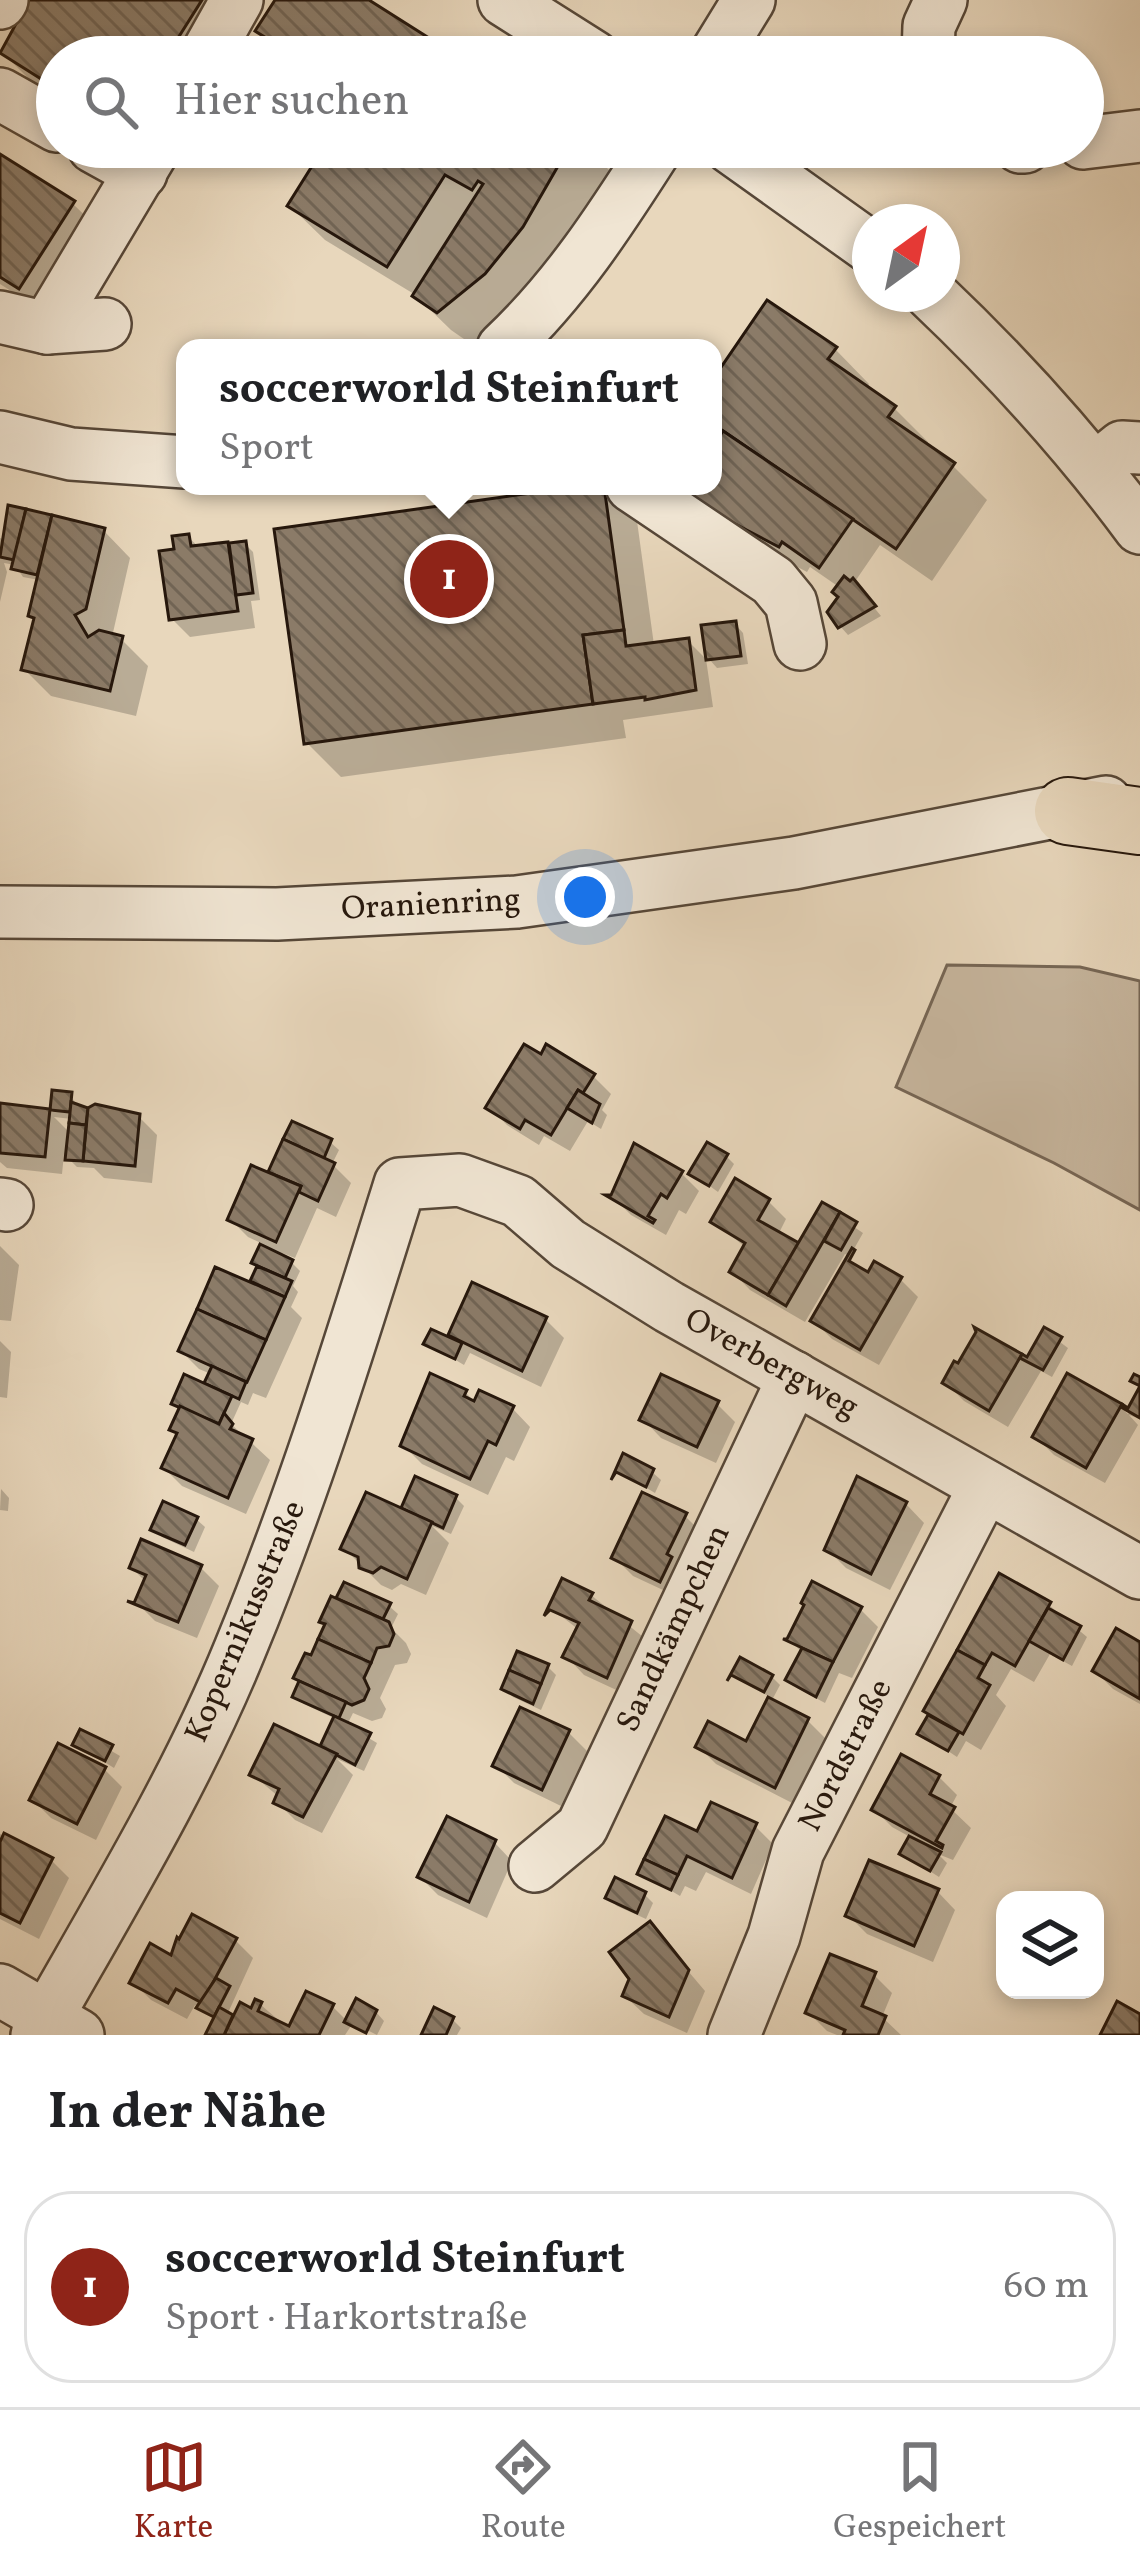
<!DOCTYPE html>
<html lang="de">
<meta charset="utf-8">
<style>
body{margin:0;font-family:Vollkorn,serif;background:#f2f2f2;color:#202124}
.controls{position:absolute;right:36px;bottom:36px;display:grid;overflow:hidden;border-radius:24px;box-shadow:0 6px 18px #0003}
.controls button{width:108px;height:108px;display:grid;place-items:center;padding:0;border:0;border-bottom:3px solid #e0e0e0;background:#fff;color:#202124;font:60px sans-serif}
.compass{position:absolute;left:852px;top:204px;width:108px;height:108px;border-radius:50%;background:#fff;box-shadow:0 6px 18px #0003;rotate:33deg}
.you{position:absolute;left:585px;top:897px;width:42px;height:42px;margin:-30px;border:9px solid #fff;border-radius:50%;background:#1a73e8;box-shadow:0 0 0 18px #1a73e833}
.badge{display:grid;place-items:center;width:78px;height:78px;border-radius:50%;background:#8f2418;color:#fff;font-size:39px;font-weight:700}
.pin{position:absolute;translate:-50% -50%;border:6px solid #fff;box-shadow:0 3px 12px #0006}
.popup{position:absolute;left:176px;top:339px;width:546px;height:156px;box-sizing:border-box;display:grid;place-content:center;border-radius:24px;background:#fff;filter:drop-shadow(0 3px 9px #0005);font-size:39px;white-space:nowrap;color:#757577}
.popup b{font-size:45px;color:#202124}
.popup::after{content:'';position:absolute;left:50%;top:100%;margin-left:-24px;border:24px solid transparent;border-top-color:#fff}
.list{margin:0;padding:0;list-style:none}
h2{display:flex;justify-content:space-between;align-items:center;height:156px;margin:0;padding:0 48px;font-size:51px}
h2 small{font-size:39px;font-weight:400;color:#757577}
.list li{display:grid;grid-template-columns:78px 1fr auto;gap:36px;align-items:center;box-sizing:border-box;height:192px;margin:0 24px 24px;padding:0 24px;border:3px solid #e0e0e0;border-radius:48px}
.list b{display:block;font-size:45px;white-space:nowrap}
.list p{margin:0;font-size:39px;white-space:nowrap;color:#757577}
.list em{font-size:39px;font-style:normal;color:#757577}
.icon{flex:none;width:66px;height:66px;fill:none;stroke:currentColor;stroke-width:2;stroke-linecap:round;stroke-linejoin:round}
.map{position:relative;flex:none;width:1140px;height:2035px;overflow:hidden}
.search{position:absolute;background:#fff;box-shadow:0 6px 18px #0003;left:36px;right:36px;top:36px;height:132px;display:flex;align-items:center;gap:30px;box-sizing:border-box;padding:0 42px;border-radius:66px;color:#757577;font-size:45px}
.sheet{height:372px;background:#fff}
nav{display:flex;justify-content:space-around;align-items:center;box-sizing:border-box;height:168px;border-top:3px solid #e0e0e0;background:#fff;font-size:33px;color:#757577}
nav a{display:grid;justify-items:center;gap:6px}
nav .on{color:#8f2418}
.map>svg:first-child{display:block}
.green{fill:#c7b69e;stroke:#766655;stroke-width:3}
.shadow{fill:#0003;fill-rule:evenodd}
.building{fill:url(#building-back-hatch);stroke:#26170c;stroke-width:3}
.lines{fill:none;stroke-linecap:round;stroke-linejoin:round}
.minor-casing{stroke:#564738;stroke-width:56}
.major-casing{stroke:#26170c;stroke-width:70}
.minor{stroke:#f0e5d3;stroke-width:51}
.major{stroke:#e8d7bc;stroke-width:66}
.labels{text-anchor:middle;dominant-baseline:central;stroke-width:9;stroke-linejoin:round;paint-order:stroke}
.street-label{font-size:33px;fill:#26170c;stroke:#f0e5d3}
</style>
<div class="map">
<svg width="1140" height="2035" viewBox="0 0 1140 2035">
<defs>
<pattern id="building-back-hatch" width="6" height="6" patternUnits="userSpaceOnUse" patternTransform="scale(3)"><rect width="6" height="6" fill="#8b7b68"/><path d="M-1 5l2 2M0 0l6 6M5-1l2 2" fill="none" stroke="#716454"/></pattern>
</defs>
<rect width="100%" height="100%" fill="#e8d7bc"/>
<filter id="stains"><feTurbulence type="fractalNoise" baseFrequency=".00167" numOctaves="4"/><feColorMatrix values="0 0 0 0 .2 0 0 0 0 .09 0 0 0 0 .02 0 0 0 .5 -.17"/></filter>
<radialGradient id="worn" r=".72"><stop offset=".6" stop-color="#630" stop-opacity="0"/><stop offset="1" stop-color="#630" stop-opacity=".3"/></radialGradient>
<path class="green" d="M947 965 1080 967 1140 981V1210L1054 1163 896 1087Z"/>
<g class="shadow">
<path d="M33 0H240L222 57H57V99L35 85 1 51Z"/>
<path d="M278 0H363L454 57H286L259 30Z"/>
<path d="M327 147H586L610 171 557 262 519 309 474 346 451 330 414 294 325 240 290 206Z"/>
<path d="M0 157 73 204 100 230 47 314 0 284Z"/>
<path d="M835 349 869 384 866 389 894 408 928 442 925 447 953 466 987 500 932 581 880 545 854 583 881 616 848 635 840 626 839 587 810 567 807 572 708 520 687 486H713V384Z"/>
<path d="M602 486 637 521 654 645 688 641 706 659 713 707 623 720 626 738 341 777 307 743Z"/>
<path d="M11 509 104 531 130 558 112 637 121 639 148 666 136 716 51 696 24 669 36 620 31 615 39 580 23 577 15 565 4 563 7 572 0 602V538L3 539Z"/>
<path d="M188 537 200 548 245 544 253 552 260 600 251 601 255 628 190 637 172 619 177 551Z"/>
<path d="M735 624 743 633 748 664 717 668 709 659Z"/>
<path d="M593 1076 611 1094 602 1110 607 1115 601 1129 588 1121 570 1151 544 1136 539 1145 507 1125 489 1107Z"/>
<path d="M54 1093 70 1095 79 1108 88 1113 138 1116 157 1135 152 1183 104 1178 94 1168 77 1167 64 1154 62 1174 7 1168 0 1162V1106L53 1112ZM54 1117 72 1119 71 1134Z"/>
<path d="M293 1125 330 1142 339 1150 332 1164 351 1183 336 1217 317 1208 295 1258 282 1253 300 1271 293 1286 298 1292 291 1307 302 1318 266 1398 253 1393 248 1405 241 1402 231 1424 270 1460 246 1514 182 1486 164 1468 179 1435 173 1429 181 1410 174 1404 206 1387 211 1374 199 1369 181 1351 263 1290 253 1281 260 1267 254 1262 263 1244 248 1237 230 1219 270 1176Z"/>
<path d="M726 1156 734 1164 718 1192 692 1173Z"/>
<path d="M681 1173 699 1191 686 1214 679 1210 666 1235 631 1215 613 1197Z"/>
<path d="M768 1201 786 1219 778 1235 800 1247 823 1206 863 1233 850 1256 845 1254 805 1322 750 1290 732 1271 746 1248 714 1221Z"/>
<path d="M0 1246 19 1265 11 1321 0 1320Z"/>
<path d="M869 1276 900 1279 918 1297 879 1365 832 1339 814 1321Z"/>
<path d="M545 1319 564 1338 541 1387 470 1353 464 1365 427 1343 432 1333 462 1346 451 1335Z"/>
<path d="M1045 1331 1068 1348 1052 1377 1041 1371 1008 1427 964 1401 946 1383 979 1333 1027 1363Z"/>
<path d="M0 1341 11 1352 7 1398 0 1397Z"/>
<path d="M465 1392 476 1403 512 1408 530 1427 514 1461 506 1457 488 1495 422 1464 404 1446Z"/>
<path d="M1140 1393V1419L1129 1415 1138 1425 1105 1483 1054 1455 1036 1437 1120 1407 1128 1414Z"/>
<path d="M717 1404 735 1422 716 1463 661 1438 643 1419Z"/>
<path d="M618 1471 652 1472 661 1480 655 1493Z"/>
<path d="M1 1489 9 1498 8 1511 0 1510Z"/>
<path d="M456 1498 464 1506 451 1534 432 1526 449 1543 426 1595 401 1584 392 1590 381 1585 344 1548Z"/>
<path d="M906 1504 924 1523 890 1590 846 1568 828 1550Z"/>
<path d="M684 1515 702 1533 678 1597 633 1576 615 1558Z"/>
<path d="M196 1519 205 1527 194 1552 162 1537 154 1529Z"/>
<path d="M132 1568H201L219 1586 197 1638 155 1621 137 1603 146 1582Z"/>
<path d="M1001 1578 1049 1605 1087 1637 1072 1666 1050 1654 1034 1682 1011 1669 996 1695 1006 1706 981 1750 966 1741 957 1757 921 1733Z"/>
<path d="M591 1595 648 1641 625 1694 584 1675 566 1656 579 1630 551 1608Z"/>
<path d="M340 1597 389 1606 398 1614 391 1628 406 1643 411 1654 407 1663 395 1665 380 1698 386 1709 382 1718 372 1721 353 1713 347 1725 377 1743 364 1771 337 1759 353 1775 322 1833 295 1820 277 1802 279 1797 253 1775 321 1750 336 1719 304 1704 295 1696 301 1682 297 1678 350 1607Z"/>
<path d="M860 1609 878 1627 852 1678 839 1673 825 1703 797 1688 789 1679 803 1653 789 1640Z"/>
<path d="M1140 1645V1704L1113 1689 1095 1671Z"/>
<path d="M548 1667 556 1675 541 1710 513 1697 504 1688Z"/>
<path d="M734 1674 772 1677 780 1685 771 1702 807 1720 825 1738 794 1804 716 1764 698 1746 747 1745 771 1698Z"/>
<path d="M81 1733 120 1756 114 1768 76 1744Z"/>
<path d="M569 1733 587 1751 561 1806 514 1783 496 1765Z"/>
<path d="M104 1769 122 1787 96 1840 51 1818 33 1800Z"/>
<path d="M939 1777 957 1795 950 1808 971 1828 953 1860 938 1854 947 1863 939 1877 903 1854 912 1838 892 1827 874 1809Z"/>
<path d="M755 1826 773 1844 751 1894 706 1872 696 1891 685 1886 680 1896 641 1873 698 1835Z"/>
<path d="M0 1834 51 1860 69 1878 39 1939 0 1919Z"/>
<path d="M494 1842 512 1861 487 1918 438 1895 420 1877Z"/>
<path d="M937 1891 955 1910 933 1962 867 1934 849 1916Z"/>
<path d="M645 1895 653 1903 646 1919 617 1906 608 1898Z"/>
<path d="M649 1925 705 1991 687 2033 644 2014 625 1996Z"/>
<path d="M235 1940 253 1958 227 2015 234 2020 261 2005 290 2030 332 2006 348 2022 376 2012 384 2021 377 2035 353 2023 345 2035H208L216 2020 200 2007 195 2005 187 2019 151 2000 133 1982 173 1959Z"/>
<path d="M874 1975 892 1993 882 2017 901 2035H837L827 2031 809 2013Z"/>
<path d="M452 2019 461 2028 457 2035H425Z"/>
</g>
<g class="building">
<path d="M29 0H202L166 57H57V89L0 53Z"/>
<path d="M275 0H369L459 57H297L255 31Z"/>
<path d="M473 39 499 55 497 57H465Z"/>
<path d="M324 147H569L523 227 485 274 437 313 412 296 483 184 478 181 472 190 445 175 387 267 287 206Z"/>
<path d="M0 154 75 201 19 289 0 277Z"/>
<path d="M767 300 837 347 828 359 896 406 888 417 955 463 896 549 713 424V379Z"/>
<path d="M723 431 853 519 819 568 782 542 779 547 678 494 683 486H713V446Z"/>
<path d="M582 486H604L624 630 583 635 593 704 304 744 274 529Z"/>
<path d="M8 505 26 509 14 560 0 557Z"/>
<path d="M26 509 52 515 37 575 11 569Z"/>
<path d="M52 515 105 528 86 609 75 615 88 637 99 630 123 636 110 691 21 670 34 618 28 616Z"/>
<path d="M189 534 191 546 228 542 238 611 169 620 159 551 174 549 172 536Z"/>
<path d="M246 541 253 593 236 595 229 543Z"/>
<path d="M844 576 850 581 853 578 876 606 838 628 827 612 838 597 832 592Z"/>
<path d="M736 621 741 656 706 660 701 625Z"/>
<path d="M624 630 626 646 689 638 696 690 645 700V697L593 704 583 635Z"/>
<path d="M524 1044 541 1054 546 1044 595 1074 583 1093 578 1090 551 1135 525 1120 520 1129 485 1108Z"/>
<path d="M52 1090 72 1092 70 1112 50 1110Z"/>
<path d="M578 1090 600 1104 592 1123 567 1108Z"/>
<path d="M71 1102 88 1108 86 1125 69 1123Z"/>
<path d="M0 1103 50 1109 45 1157 0 1153Z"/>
<path d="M95 1104 140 1114 135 1166 83 1161 88 1108Z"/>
<path d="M292 1121 332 1139 324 1158 283 1139Z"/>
<path d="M69 1123 86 1125 83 1161 65 1160Z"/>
<path d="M283 1139 335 1163 318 1201 299 1192 301 1186 268 1172Z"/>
<path d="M707 1142 728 1154 709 1186 688 1174Z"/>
<path d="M634 1143 683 1171 667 1198 661 1194 648 1216 655 1220 653 1223 605 1195H611Z"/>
<path d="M251 1165 301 1186 276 1242 227 1220Z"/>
<path d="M735 1178 770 1199 758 1220 799 1243 768 1295 729 1272 745 1243 710 1222Z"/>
<path d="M822 1202 840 1212 786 1306 768 1295Z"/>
<path d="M840 1212 857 1222 841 1250 824 1241Z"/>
<path d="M260 1244 293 1260 285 1278 251 1263Z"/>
<path d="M852 1248 855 1250 849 1261 868 1272 874 1261 902 1277 860 1350 810 1321Z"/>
<path d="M257 1266 292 1281 285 1297 250 1281Z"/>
<path d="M215 1267 285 1297 266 1340 197 1309Z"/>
<path d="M472 1282 547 1317 522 1371 448 1335Z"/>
<path d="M197 1309 266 1340 247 1382 178 1351Z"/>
<path d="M974 1327 1022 1354 989 1411 942 1383 954 1361 958 1363 976 1332Z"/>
<path d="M1044 1327 1062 1337 1043 1370 1020 1358 1022 1354 1027 1357Z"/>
<path d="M431 1329 462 1343 455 1359 423 1344Z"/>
<path d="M212 1366 246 1382 239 1399 204 1383Z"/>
<path d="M430 1373 467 1390 464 1396 474 1401 479 1390 514 1406 496 1445 488 1441 470 1479 400 1446Z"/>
<path d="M1067 1373 1122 1404 1086 1468 1032 1437Z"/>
<path d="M184 1374 232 1396 219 1424 171 1404Z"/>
<path d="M661 1374 719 1401 697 1447 639 1420Z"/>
<path d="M1134 1374 1140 1377V1418L1121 1407 1122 1404 1128 1408 1140 1386 1130 1381Z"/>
<path d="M180 1406 219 1424 224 1413 233 1424 230 1429 253 1439 228 1498 161 1468 177 1433 169 1430Z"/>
<path d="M623 1453 654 1469 646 1487 616 1472 611 1480Z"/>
<path d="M415 1476 457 1495 443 1528 401 1508Z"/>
<path d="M857 1476 907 1502 871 1574 824 1550Z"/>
<path d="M366 1492 432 1522 407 1579 381 1567 373 1573 359 1568 358 1557 340 1549Z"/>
<path d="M642 1492 687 1513 667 1554 672 1557 660 1582 611 1558Z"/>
<path d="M163 1501 198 1517 185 1545 150 1530Z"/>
<path d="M141 1539 202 1565 178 1622 127 1601 134 1603 146 1575 129 1568Z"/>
<path d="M999 1573 1051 1602 1015 1666 992 1653 985 1665 957 1650Z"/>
<path d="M562 1578 593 1593 589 1600 632 1621 607 1678 562 1657 579 1623 550 1610 544 1616Z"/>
<path d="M812 1581 862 1607 833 1662 783 1639H787L804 1605 801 1603Z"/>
<path d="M344 1582 391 1603 383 1619 336 1598Z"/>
<path d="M331 1596 389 1622 394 1634 389 1646 377 1648 371 1663 318 1639 325 1624 319 1622Z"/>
<path d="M1048 1608 1081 1626 1063 1660 1029 1641Z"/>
<path d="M1116 1628 1140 1642V1699L1092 1671Z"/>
<path d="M318 1639 371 1663 364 1678 369 1689 364 1700 352 1705 293 1678 305 1653 311 1655Z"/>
<path d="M802 1648 833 1662 816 1697 785 1680Z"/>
<path d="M957 1650 985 1665 978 1678 990 1685 963 1734 923 1711Z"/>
<path d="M517 1651 549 1664 541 1684 509 1670Z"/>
<path d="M740 1657 773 1675 764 1692 731 1675 727 1681Z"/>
<path d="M509 1670 541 1684 533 1704 501 1689Z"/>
<path d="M299 1681 346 1702 339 1718 292 1697Z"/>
<path d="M768 1697 809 1718 775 1788 695 1747 708 1721 746 1741Z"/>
<path d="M520 1707 570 1730 542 1790 492 1766Z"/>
<path d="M928 1715 959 1732 948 1751 917 1734Z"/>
<path d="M334 1716 371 1733 355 1765 320 1746Z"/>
<path d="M274 1724 337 1754 303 1817 273 1803 279 1789 249 1775Z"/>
<path d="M80 1729 113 1745 105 1761 72 1745Z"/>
<path d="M58 1743 106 1767 77 1824 29 1800Z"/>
<path d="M901 1754 940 1775 930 1794 955 1807 936 1841 943 1845 942 1848 871 1810Z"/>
<path d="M711 1802 757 1823 732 1878 687 1856 678 1875 644 1859 665 1816 697 1831Z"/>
<path d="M447 1816 496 1840 469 1902 417 1877Z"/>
<path d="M4 1833 53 1858 20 1923 0 1913V1842Z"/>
<path d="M909 1836 941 1852 930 1871 899 1854Z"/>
<path d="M644 1859 678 1875 671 1890 637 1874Z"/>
<path d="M869 1860 939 1889 914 1946 845 1916Z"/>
<path d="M615 1877 646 1892 637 1913 605 1898Z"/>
<path d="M192 1914 237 1938 202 2003 176 1989 168 2003 129 1983 150 1943 171 1955 177 1937 179 1939Z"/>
<path d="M650 1921 689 1970 669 2017 622 1996 629 1979 609 1952Z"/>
<path d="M830 1954 876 1972 862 2006 886 2016 878 2035H843L845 2030 805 2013Z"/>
<path d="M216 1978 230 1986 214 2017 196 2008Z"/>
<path d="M306 1991 334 2004 319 2035H224L240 2002 251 2008 255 1999 262 2002 258 2011 289 2026Z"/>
<path d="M356 1998 377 2010 366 2033 344 2022Z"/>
<path d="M1117 2001 1140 2014V2035H1100Z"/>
<path d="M219 2007 233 2015 224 2035H205Z"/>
<path d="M434 2007 454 2017 446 2035H421Z"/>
</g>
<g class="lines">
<g class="minor-casing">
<g id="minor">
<path d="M504 0 594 57"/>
<path d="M0 3 2 0"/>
<path d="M205 57 237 0"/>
<path d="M714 57 749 0"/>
<path d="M928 57 929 26 941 0"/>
<path d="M0 94 57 126"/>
<path d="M1083 143 1140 136"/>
<path d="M94 147 141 173"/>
<path d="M730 147 870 247"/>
<path d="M1020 147H1025"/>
<path d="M931 294C1008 367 1077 443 1140 528"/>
<path d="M0 317 47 328 105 324"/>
<path d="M47 328 155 147"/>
<path d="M503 348C566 289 611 219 657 147"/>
<path d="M0 437 71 454 185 462"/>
<path d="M1096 468 1122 447 1140 448"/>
<path d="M632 486 773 581 791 603 800 644"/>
<path d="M0 912 277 914 517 902 794 863 1106 802"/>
<path d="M0 1204 7 1205"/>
<path d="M535 1866 582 1827 794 1377"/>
<path d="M0 1990 78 2035"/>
<path d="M37 2035C108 1909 185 1784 240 1649 303 1497 351 1341 400 1184L460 1180 518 1201 568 1244 669 1307 1140 1573"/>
<path d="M734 2035 774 1936 798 1851 985 1486"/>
</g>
</g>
<g class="major-casing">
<path id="major" d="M1068 811 1140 821"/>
</g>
<use href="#minor" class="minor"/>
<use href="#major" class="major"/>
</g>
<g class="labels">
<g class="street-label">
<text transform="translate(431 906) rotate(-3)">Oranienring</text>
<text transform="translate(771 1365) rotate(29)">Overbergweg</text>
<text transform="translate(247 1622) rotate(-67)">Kopernikusstraße</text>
<text transform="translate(675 1629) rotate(-65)">Sandkämpchen</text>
<text transform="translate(847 1756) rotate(-63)">Nordstraße</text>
</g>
</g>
<rect width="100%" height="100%" filter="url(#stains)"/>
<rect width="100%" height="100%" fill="url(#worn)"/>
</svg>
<div class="controls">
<button><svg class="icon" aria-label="layers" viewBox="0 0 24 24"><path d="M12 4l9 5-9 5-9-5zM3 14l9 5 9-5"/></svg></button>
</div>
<svg class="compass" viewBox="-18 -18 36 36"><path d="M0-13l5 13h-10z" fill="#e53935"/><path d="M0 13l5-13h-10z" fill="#757577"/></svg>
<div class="you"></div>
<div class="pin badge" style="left:449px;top:579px">1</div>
<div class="popup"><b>soccerworld Steinfurt</b>Sport</div>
<div class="search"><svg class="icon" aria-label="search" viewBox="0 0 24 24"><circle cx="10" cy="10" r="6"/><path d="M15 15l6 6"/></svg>Hier suchen</div>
</div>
<section class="sheet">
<h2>In der Nähe<small></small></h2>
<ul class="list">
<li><span class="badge">1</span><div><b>soccerworld Steinfurt</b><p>Sport · Harkortstraße</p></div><em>60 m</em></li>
</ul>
</section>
<nav>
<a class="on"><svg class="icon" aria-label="map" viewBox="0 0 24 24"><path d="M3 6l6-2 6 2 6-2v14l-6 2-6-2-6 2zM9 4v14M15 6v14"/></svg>Karte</a>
<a><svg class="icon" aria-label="directions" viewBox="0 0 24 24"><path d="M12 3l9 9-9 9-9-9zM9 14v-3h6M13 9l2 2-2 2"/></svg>Route</a>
<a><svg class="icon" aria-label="saved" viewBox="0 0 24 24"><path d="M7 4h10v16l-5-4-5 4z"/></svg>Gespeichert</a>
</nav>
